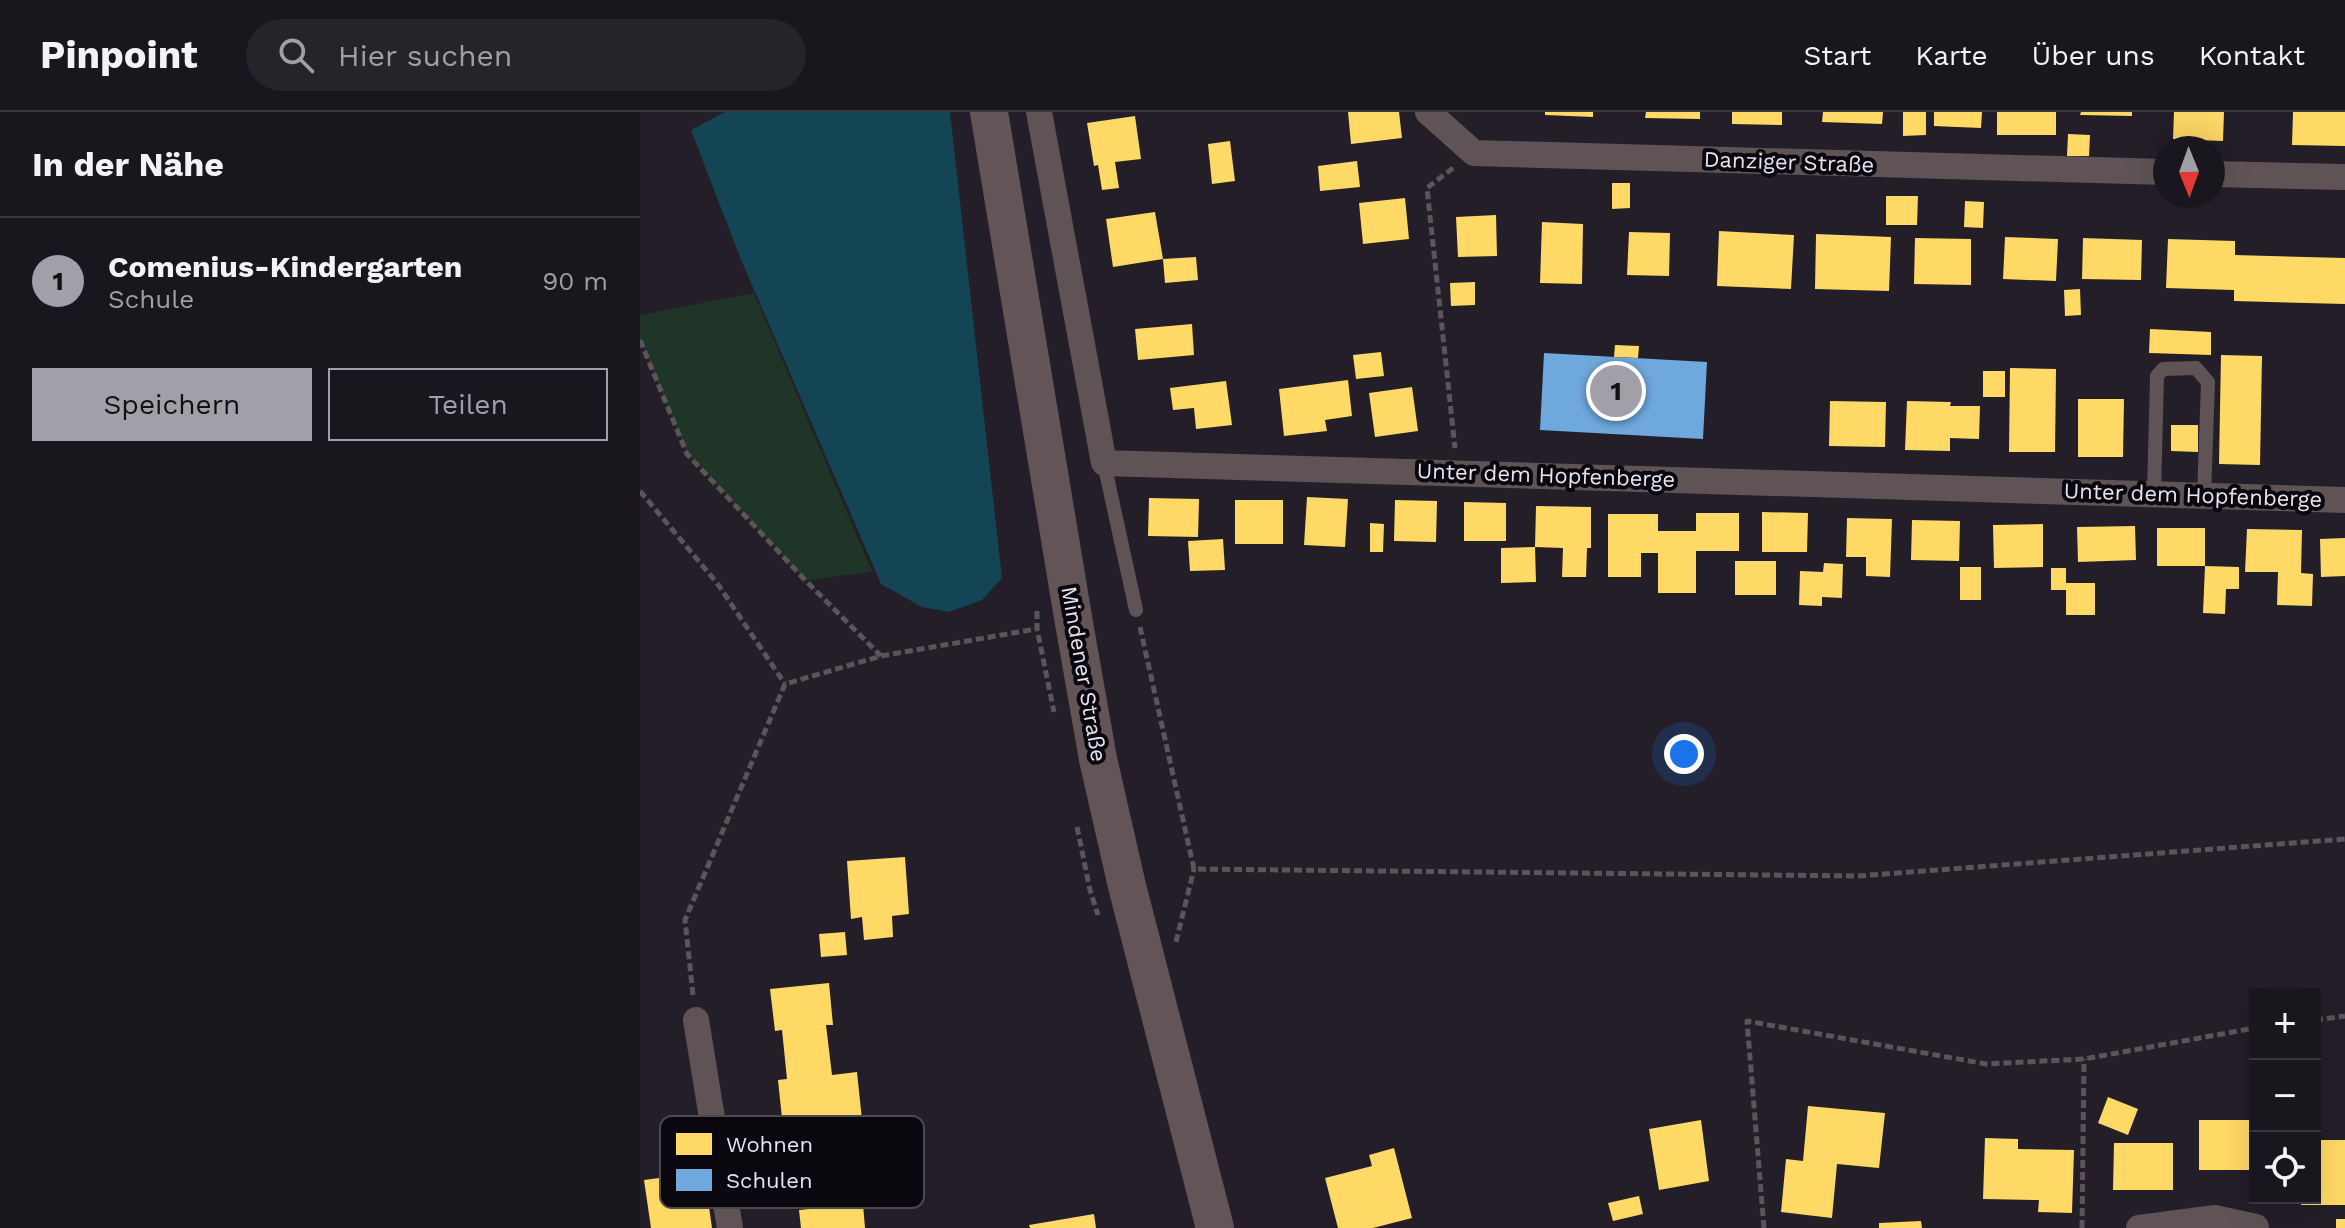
<!DOCTYPE html>
<html lang="de">
<meta charset="utf-8">
<style>
body{margin:0;font-family:"Work Sans",sans-serif;background:#27232b;color:#f1f3f6}
.controls{position:absolute;right:24px;bottom:24px;display:grid;overflow:hidden;border-radius:0px;box-shadow:0 8px 32px #0002}
.controls button{width:72px;height:72px;display:grid;place-items:center;padding:0;border:0;border-bottom:2px solid #38353c;background:#1a161e;color:#f1f3f6;font:40px sans-serif}
.compass{position:absolute;left:1513px;top:24px;width:72px;height:72px;border-radius:50%;background:#1a161e;box-shadow:0 8px 32px #0002;rotate:179deg}
.you{position:absolute;left:1044px;top:642px;width:28px;height:28px;margin:-20px;border:6px solid #fff;border-radius:50%;background:#1a73e8;box-shadow:0 0 0 12px #1a73e833}
.badge{display:grid;place-items:center;width:52px;height:52px;border-radius:50%;background:#a39fa9;color:#111;font-size:26px;font-weight:700}
.pin{position:absolute;translate:-50% -50%;border:4px solid #fff;box-shadow:0 2px 8px #0006}
.list{margin:0;padding:0;list-style:none}
h2{display:flex;justify-content:space-between;align-items:center;height:104px;margin:0;padding:0 32px;font-size:34px}
h2 small{font-size:26px;font-weight:400;color:#9f9fa4}
.list li{display:grid;grid-template-columns:52px 1fr auto;gap:24px;align-items:center;box-sizing:border-box;height:128px;padding:0 32px;border-top:2px solid #38353c}
.list b{display:block;font-size:30px;white-space:nowrap}
.list p{margin:0;font-size:26px;white-space:nowrap;color:#9f9fa4}
.list em{font-size:26px;font-style:normal;color:#9f9fa4}
.actions{display:flex;gap:16px;padding:24px 32px}
.actions a{flex:1;padding:18px 0;border:2px solid #a39fa9;border-radius:0px;text-align:center;font-size:28px;color:#a39fa9}
.actions .main{background:#a39fa9;color:#111}
.icon{flex:none;width:44px;height:44px;fill:none;stroke:currentColor;stroke-width:2;stroke-linecap:round;stroke-linejoin:round}
.map{position:relative;flex:none;width:1705px;height:1116px;overflow:hidden}
header{display:flex;align-items:center;gap:48px;box-sizing:border-box;height:112px;padding:0 40px;background:#1a161e;border-bottom:2px solid #38353c}
header strong{font-size:38px}
nav{display:flex;gap:44px;margin-inline-start:auto;font-size:28px}
.search{width:560px;height:72px;background:#27232b;display:flex;align-items:center;gap:20px;box-sizing:border-box;padding:0 28px;border-radius:44px;color:#9f9fa4;font-size:30px}
main{display:flex}
aside{flex:1;background:#1a161e}
.map>svg:first-child{display:block}
.green{fill:#1e3527}
.water{fill:#144555}
.homes{fill:#ffd966}
.schools{fill:#6fa8dc}
.lines{fill:none;stroke-linecap:round;stroke-linejoin:round}
.path{stroke:#5d5459;stroke-width:5;stroke-dasharray:8 4;stroke-linecap:butt}
.lane{stroke:#5f5355;stroke-width:14}
.street{stroke:#5f5355;stroke-width:26}
.secondary{stroke:#635458;stroke-width:38}
.labels{text-anchor:middle;dominant-baseline:central;stroke-width:8;stroke-linejoin:round;paint-order:stroke}
.street-label{font-size:22px;fill:#e8e4ee;stroke:#0a070e}
.key{fill:#0a070e;stroke:#4d4951;stroke-width:2}
.key-label{font-size:22px;fill:#e8e4ee}
</style>
<header>
<strong>Pinpoint</strong>
<div class="search"><svg class="icon" aria-label="search" viewBox="0 0 24 24"><circle cx="10" cy="10" r="6"/><path d="M15 15l6 6"/></svg>Hier suchen</div>
<nav><a>Start</a><a>Karte</a><a>Über uns</a><a>Kontakt</a></nav>
</header>
<main>
<aside>
<h2>In der Nähe<small></small></h2>
<ul class="list">
<li><span class="badge">1</span><div><b>Comenius-Kindergarten</b><p>Schule</p></div><em>90 m</em></li>
</ul>
<div class="actions"><a class="main">Speichern</a><a>Teilen</a></div>
</aside>
<div class="map">
<svg width="1705" height="1116" viewBox="0 0 1705 1116">
<rect width="100%" height="100%" fill="#231e28"/>
<path class="green" d="M114 181 232 459H233L166 469 47 342 0 228V203Z"/>
<path class="water" d="M85 0H310L362 466 342 488 309 500 282 495 241 472 100 145 51 18Z"/>
<g class="homes">
<path d="M708 0H759L762 26 711 32Z"/>
<path d="M905 0H953V5L905 3Z"/>
<path d="M1006 0H1060V7L1005 6Z"/>
<path d="M1092 0H1142V13L1092 12Z"/>
<path d="M1183 0H1243L1242 12 1182 10Z"/>
<path d="M1263 0H1286V23L1263 24Z"/>
<path d="M1294 0H1342L1341 16 1294 14Z"/>
<rect x="1357" y="0" width="59" height="23"/>
<path d="M1441 0H1492V4L1440 3Z"/>
<path d="M1534 0H1584L1583 29 1533 27Z"/>
<path d="M1653 0H1705V34L1652 33Z"/>
<path d="M495 4 501 47 475 50 479 76 462 78 458 53 454 54 447 11Z"/>
<path d="M1428 22 1450 23 1449 44H1427Z"/>
<path d="M590 29 595 69 572 72 568 32Z"/>
<path d="M717 49 720 75 680 79 678 54Z"/>
<path d="M972 71H990V96L972 97Z"/>
<path d="M1246 84H1278L1277 113H1246Z"/>
<path d="M765 86 769 127 723 132 719 91Z"/>
<path d="M1325 89 1344 90 1343 116 1324 115Z"/>
<path d="M515 100 523 147 556 145 558 168 525 171 523 147 473 155 466 107Z"/>
<path d="M856 103 857 144 818 145 816 105Z"/>
<path d="M902 110 943 112 942 172 900 171Z"/>
<path d="M1079 119 1154 123 1151 177 1077 174Z"/>
<path d="M989 120 1030 121 1029 164 987 163Z"/>
<path d="M1176 122 1251 125 1249 179 1175 177Z"/>
<path d="M1365 125 1418 127 1416 169 1363 167Z"/>
<path d="M1275 126 1331 127V173L1274 172Z"/>
<path d="M1443 126 1502 128 1501 168 1442 167Z"/>
<path d="M1528 127 1595 129V143L1705 146V192L1594 189V178L1526 176Z"/>
<path d="M835 170V193L811 194 810 171Z"/>
<path d="M1440 177 1441 203 1425 204 1424 178Z"/>
<path d="M552 212 554 243 498 248 495 217Z"/>
<path d="M1510 217 1571 220V243L1509 241Z"/>
<path d="M975 233 999 234 998 246 974 245Z"/>
<path d="M741 240 744 264 716 267 713 243Z"/>
<path d="M1581 243 1622 244 1620 353 1579 352Z"/>
<path d="M1370 256 1416 257 1415 340H1369Z"/>
<rect x="1343" y="259" width="22" height="26"/>
<path d="M708 268 712 304 685 308 687 319 644 324 639 277Z"/>
<path d="M586 269 592 313 556 317 554 296 533 298 530 276Z"/>
<path d="M772 275 778 319 735 325 729 281Z"/>
<path d="M1438 287H1484L1483 345H1438Z"/>
<path d="M1190 289 1246 290 1245 335 1189 334Z"/>
<path d="M1267 289 1311 290 1310 294H1340L1339 327 1310 326V339L1265 338Z"/>
<path d="M1531 313H1558V340L1531 339Z"/>
<path d="M667 385 708 387 705 435 664 433Z"/>
<path d="M509 386 559 387 558 425 508 424Z"/>
<rect x="595" y="388" width="48" height="44"/>
<path d="M755 388 797 389 796 430 754 429Z"/>
<path d="M824 390 866 391V429H824Z"/>
<path d="M896 394 951 395V436H947L946 465H922L923 436 895 435 896 470 861 471V436L895 435Z"/>
<path d="M1122 400 1168 401 1167 440H1122Z"/>
<path d="M1056 401H1099V439H1056V481H1018V441H1001V465H968V402H1018V419H1056Z"/>
<path d="M1207 406 1252 407 1250 465 1226 464V445H1206Z"/>
<path d="M1272 408 1320 409 1319 449 1271 448Z"/>
<path d="M730 411 744 412 743 440H730Z"/>
<path d="M1403 412V455L1354 456 1353 413Z"/>
<path d="M1495 414 1496 448 1438 450 1437 415Z"/>
<rect x="1517" y="416" width="48" height="38"/>
<path d="M1607 417 1662 418 1661 461 1673 462 1672 494 1637 493 1638 460H1605Z"/>
<path d="M1705 426V464L1681 465 1680 427Z"/>
<path d="M583 427 585 458 550 459 548 429Z"/>
<rect x="1095" y="449" width="41" height="34"/>
<path d="M1184 451 1203 452 1202 486 1182 485V494L1159 493 1160 459 1183 460Z"/>
<path d="M1565 454 1599 455V477H1586L1585 502 1563 501Z"/>
<rect x="1320" y="455" width="21" height="33"/>
<path d="M1411 456H1426V471H1455V503H1426V478H1411Z"/>
<path d="M265 745 269 802 252 804 253 825 224 828 222 805 211 807 207 749Z"/>
<path d="M205 820 207 843 181 845 179 822Z"/>
<path d="M189 871 193 913H186L192 963 217 960 222 1008 215 1009 219 1051 174 1056 170 1014 143 1016 138 968 147 967 142 918 135 919 130 877Z"/>
<path d="M1468 985 1498 997 1488 1023 1458 1011Z"/>
<path d="M1168 994 1245 1001 1239 1056 1197 1052 1192 1106 1141 1100 1146 1047 1163 1049Z"/>
<path d="M1061 1008 1069 1069 1019 1078 1009 1017Z"/>
<rect x="1559" y="1008" width="56" height="50"/>
<path d="M1345 1026 1378 1027V1037L1434 1038 1432 1101 1398 1100 1399 1088 1343 1087Z"/>
<path d="M1675 1028H1705V1093H1661V1086H1675Z"/>
<path d="M1474 1031H1533V1078H1473Z"/>
<path d="M754 1036 772 1106 733 1116H698L685 1066 732 1054 729 1043Z"/>
<path d="M64 1060 72 1116H11L4 1068Z"/>
<path d="M999 1084 1003 1102 973 1109 968 1091Z"/>
<path d="M223 1092 225 1116H161L159 1098Z"/>
<path d="M454 1102 456 1116H390L389 1113Z"/>
<rect x="1696" y="1107" width="9" height="9"/>
<path d="M1281 1109 1282 1116H1239V1111Z"/>
</g>
<path class="schools" d="M904 241 1067 250 1063 327 900 318Z"/>
<g class="lines">
<g class="path">
<path d="M813 56 787 76 815 336"/>
<path d="M0 228 47 342 166 469 241 544"/>
<path d="M0 379 77 471 145 572"/>
<path d="M397 499V517L414 600"/>
<path d="M500 515 554 757 1218 764 1705 727"/>
<path d="M437 715 450 778 458 803"/>
<path d="M536 830 554 757"/>
<path d="M53 883 45 808 145 572 241 544 396 517"/>
<path d="M1675 908 1705 904"/>
<path d="M1124 1116 1107 909 1346 952 1444 947 1615 916"/>
<path d="M1442 1116 1444 947"/>
</g>
<g class="lane">
<path d="M464 351 496 498"/>
<path d="M1514 382 1517 264 1523 257 1556 256 1568 270 1564 384"/>
</g>
<g class="street">
<path d="M399 0 464 351 1705 388"/>
<path d="M788 0 834 41 1525 60"/>
<path d="M1573 62 1705 65"/>
<path d="M56 908 90 1116"/>
<path d="M1499 1116 1575 1106 1616 1115"/>
</g>
<path class="secondary" d="M349 0 434 511 458 647 487 774 575 1116"/>
</g>
<g class="labels">
<g class="street-label">
<text transform="translate(1149 50) rotate(2)">Danziger Straße</text>
<text transform="translate(906 363) rotate(2)">Unter dem Hopfenberge</text>
<text transform="translate(1553 383) rotate(2)">Unter dem Hopfenberge</text>
<text transform="translate(444 562) rotate(80)">Mindener Straße</text>
</g>
</g>
<rect x="20" y="1004" width="264" height="92" rx="12" class="key"/>
<rect x="36" y="1021" width="36" height="22" fill="#ffd966"/>
<rect x="36" y="1057" width="36" height="22" fill="#6fa8dc"/>
<g class="key-label">
<text x="86" y="1040">Wohnen</text>
<text x="86" y="1076">Schulen</text>
</g>
</svg>
<div class="controls">
<button>+</button>
<button>−</button>
<button><svg class="icon" aria-label="locate" viewBox="0 0 24 24"><circle cx="12" cy="12" r="6"/><path d="M12 2v4M12 18v4M2 12h4M18 12h4"/></svg></button>
</div>
<svg class="compass" viewBox="-18 -18 36 36"><path d="M0-13l5 13h-10z" fill="#e53935"/><path d="M0 13l5-13h-10z" fill="#9f9fa4"/></svg>
<div class="you"></div>
<div class="pin badge" style="left:976px;top:279px">1</div>
</div>
</main>
